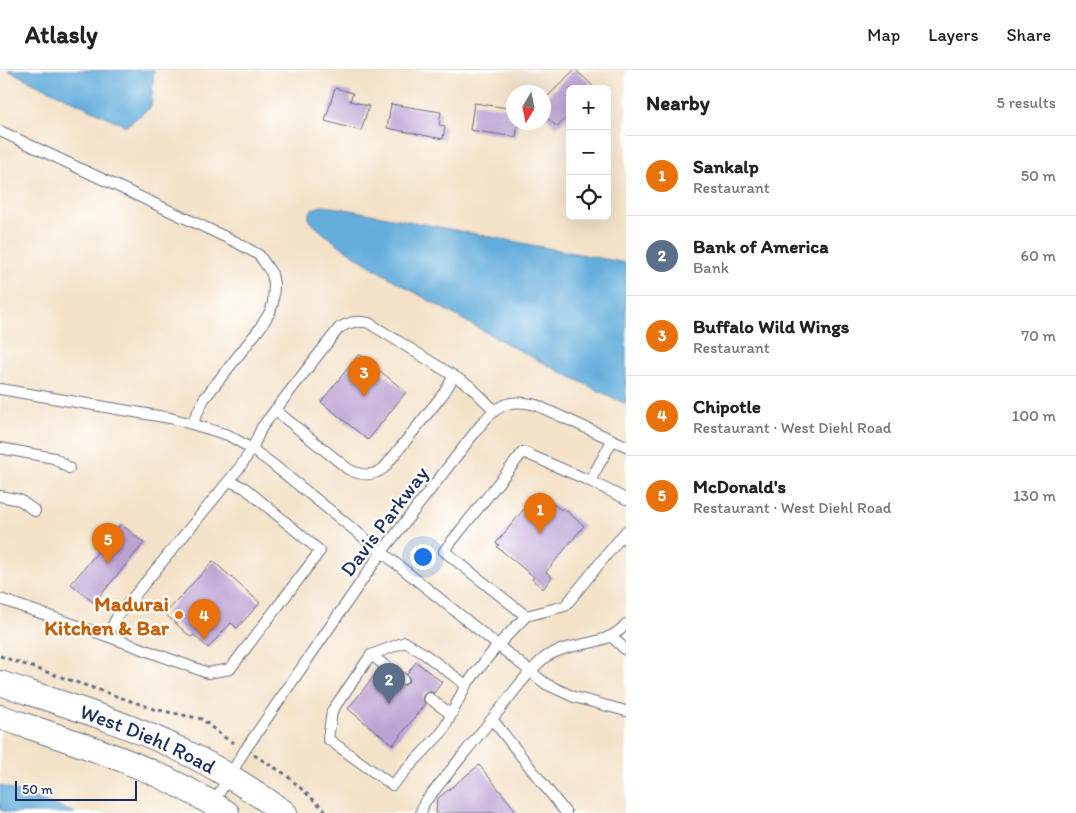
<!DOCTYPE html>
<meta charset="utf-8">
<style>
body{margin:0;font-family:Itim,sans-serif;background:#f2f2f2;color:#222}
.controls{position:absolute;right:15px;top:15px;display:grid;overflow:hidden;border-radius:8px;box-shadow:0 5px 20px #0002}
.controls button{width:45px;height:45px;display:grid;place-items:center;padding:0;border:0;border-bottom:1px solid #e0e0e0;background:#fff;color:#222;font:25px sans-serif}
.compass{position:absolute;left:506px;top:15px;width:45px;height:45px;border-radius:50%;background:#fff;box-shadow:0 5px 20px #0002;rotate:190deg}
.scale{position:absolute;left:15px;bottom:12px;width:122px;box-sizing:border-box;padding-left:5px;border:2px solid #1b2f5e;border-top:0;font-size:14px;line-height:18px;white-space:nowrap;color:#1b2f5e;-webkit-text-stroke:4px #fff;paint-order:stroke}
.you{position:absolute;left:422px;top:486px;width:18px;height:18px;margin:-12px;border:4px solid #fff;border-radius:50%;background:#1a73e8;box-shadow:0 0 0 8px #1a73e833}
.badge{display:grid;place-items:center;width:32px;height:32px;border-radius:50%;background:#0b8043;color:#fff;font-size:16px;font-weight:700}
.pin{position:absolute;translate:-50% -41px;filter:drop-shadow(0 1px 2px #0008)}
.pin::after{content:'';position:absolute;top:26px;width:18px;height:15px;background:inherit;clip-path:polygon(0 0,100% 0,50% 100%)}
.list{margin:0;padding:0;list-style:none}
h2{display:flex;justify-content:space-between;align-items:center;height:65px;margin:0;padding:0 20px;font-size:21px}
h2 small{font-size:16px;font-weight:400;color:#767676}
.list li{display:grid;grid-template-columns:32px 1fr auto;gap:15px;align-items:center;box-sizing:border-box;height:80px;padding:0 20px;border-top:1px solid #e0e0e0}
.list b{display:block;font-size:19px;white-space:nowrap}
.list p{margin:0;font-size:16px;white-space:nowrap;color:#767676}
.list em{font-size:16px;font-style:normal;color:#767676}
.icon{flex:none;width:28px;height:28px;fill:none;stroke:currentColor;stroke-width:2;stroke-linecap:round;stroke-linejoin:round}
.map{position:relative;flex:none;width:626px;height:743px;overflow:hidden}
header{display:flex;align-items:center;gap:30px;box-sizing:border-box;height:70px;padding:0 25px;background:#fff;border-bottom:1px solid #e0e0e0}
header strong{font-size:24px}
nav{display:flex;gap:28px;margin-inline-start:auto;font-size:18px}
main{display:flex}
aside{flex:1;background:#fff}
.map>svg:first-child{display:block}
.water{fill:#64addb;stroke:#406e9c}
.building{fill:#bba2d3}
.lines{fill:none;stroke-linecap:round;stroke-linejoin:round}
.service-casing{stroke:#676e83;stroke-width:12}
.tertiary-casing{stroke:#676e83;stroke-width:26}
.path{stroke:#676e83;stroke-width:3;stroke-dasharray:4 4;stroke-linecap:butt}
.service{stroke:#fff;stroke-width:10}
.tertiary{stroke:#fff;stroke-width:24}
.food-dot{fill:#e8710a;stroke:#fff;stroke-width:2}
.labels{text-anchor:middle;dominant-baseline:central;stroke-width:4.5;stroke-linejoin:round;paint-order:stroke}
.street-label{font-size:21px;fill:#1b2f5e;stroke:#fff}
.food-label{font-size:21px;font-weight:bold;fill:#c56008;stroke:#fff;text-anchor:end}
</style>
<header>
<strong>Atlasly</strong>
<nav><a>Map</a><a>Layers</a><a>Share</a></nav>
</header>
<main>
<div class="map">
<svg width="626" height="743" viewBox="0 0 626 743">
<rect width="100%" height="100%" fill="#fff"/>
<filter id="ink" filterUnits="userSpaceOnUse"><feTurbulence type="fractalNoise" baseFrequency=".02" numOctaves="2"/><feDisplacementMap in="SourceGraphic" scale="10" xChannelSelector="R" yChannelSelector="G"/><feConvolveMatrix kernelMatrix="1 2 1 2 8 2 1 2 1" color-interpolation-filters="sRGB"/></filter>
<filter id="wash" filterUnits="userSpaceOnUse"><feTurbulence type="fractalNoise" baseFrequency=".0096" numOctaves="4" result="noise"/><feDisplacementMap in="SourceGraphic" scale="20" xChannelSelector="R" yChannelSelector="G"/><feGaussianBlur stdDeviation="1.12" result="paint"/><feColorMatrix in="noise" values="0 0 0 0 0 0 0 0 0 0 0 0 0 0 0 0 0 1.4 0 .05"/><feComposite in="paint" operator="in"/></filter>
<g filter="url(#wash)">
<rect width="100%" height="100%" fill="#f4e2c8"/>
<g class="water">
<path d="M7 0H154L151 37 126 56Z"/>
<path d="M322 136 340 138 626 193V334C559 302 494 268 430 231 388 207 345 183 309 151V144L312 139Z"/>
<path d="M0 715 75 743H11L0 740Z"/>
</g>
<g id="blocks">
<g class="building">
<path d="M574 0H576L596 19H570V44L557 57 544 45V30Z"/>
<path d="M335 18 353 23 350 31 369 36 361 61 325 51Z"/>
<path d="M474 33 514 39V52H518L516 67 470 60Z"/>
<path d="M391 34 441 42 439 55 445 56 443 69 387 58Z"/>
<path d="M359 284 406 322 368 370 321 332Z"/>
<path d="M538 422 561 440 563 438 584 456 546 502 552 507 543 519 532 509 534 507 497 477 499 475 496 473Z"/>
<path d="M121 454 144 473 94 533 71 514Z"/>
<path d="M213 491 260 533 237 558 231 553 208 578 194 565 191 567 165 544Z"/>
<path d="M416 592 442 612 434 623 429 621 424 624 422 628 425 634 393 675 348 639 377 602 396 617 399 614 405 615 410 610 407 604Z"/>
<path d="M479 695 518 743H436L437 729Z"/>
</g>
</g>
</g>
<g filter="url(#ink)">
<use href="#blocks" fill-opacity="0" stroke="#676e83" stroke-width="1"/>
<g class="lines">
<g class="service-casing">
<g id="service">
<path d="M0 61 236 172 259 185 266 195 272 204 274 214 273 233 270 242 260 258 204 329 192 354"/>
<path d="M0 319 170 348 192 354 228 365 252 379 271 393 546 614 574 627 626 641"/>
<path d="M275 340 348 399C361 406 372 407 384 398L444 323 454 306"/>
<path d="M0 378 54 388 69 398"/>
<path d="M590 411 612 371"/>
<path d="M0 426 20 430 35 441"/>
<path d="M0 529 107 566 117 547 240 397 252 379 262 357 339 258C350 252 357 250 369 253L470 316 494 340"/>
<path d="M526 546 444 481 523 382 590 411 626 429"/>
<path d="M107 566 208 603 230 599 320 481 245 418 229 411"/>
<path d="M612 567 626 580"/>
<path d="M371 585 403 609"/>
<path d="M466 615 423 583 405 572 371 585 332 641 328 669 392 715 443 661 466 615 497 576 526 546 565 536 626 461"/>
<path d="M429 628 451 644"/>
<path d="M492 649 566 743"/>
<path d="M212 735 245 680 381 483 483 352C500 333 511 329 536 335L626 376"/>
<path d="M421 743 424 733C450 702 475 669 501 638 514 621 527 603 543 589 567 570 606 579 626 554"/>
</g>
</g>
<g class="tertiary-casing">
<g id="tertiary">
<path id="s1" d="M0 613C63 634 128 653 187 683 221 700 254 721 285 743"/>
<path d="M0 647C78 673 158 697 227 743"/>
</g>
</g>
<g class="path">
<path d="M0 586 154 639 202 649 222 666 236 674"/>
<path d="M254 685 285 704 328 743"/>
</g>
<use href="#service" class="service"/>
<use href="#tertiary" class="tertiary"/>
</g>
</g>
<circle class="food-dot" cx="179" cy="545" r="5"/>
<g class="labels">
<g class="street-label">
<text transform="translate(384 451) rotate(-53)">Davis Parkway</text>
<text stroke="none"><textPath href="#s1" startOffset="158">West Diehl Road</textPath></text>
</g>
<g class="food-label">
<text x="169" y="533">Madurai<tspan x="169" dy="24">Kitchen &amp; Bar</tspan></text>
</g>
</g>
</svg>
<div class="controls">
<button>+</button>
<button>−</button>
<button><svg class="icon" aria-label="locate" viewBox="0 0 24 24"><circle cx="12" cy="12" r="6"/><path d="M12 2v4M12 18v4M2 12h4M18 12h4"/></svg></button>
</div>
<svg class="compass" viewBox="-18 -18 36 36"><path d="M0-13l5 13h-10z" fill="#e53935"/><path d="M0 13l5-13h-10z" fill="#767676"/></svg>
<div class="scale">50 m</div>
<div class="you"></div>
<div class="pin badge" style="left:540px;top:464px;background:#e8710a">1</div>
<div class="pin badge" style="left:389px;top:634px;background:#5c6f8a">2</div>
<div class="pin badge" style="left:364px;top:327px;background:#e8710a">3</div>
<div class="pin badge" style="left:204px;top:570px;background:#e8710a">4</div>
<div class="pin badge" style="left:108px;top:494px;background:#e8710a">5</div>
</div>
<aside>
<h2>Nearby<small>5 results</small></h2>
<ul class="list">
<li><span class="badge" style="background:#e8710a">1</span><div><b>Sankalp</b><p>Restaurant</p></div><em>50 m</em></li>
<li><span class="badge" style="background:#5c6f8a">2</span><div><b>Bank of America</b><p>Bank</p></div><em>60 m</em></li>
<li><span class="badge" style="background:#e8710a">3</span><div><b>Buffalo Wild Wings</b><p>Restaurant</p></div><em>70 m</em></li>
<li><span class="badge" style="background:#e8710a">4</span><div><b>Chipotle</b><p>Restaurant · West Diehl Road</p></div><em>100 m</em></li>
<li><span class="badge" style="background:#e8710a">5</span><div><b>McDonald's</b><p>Restaurant · West Diehl Road</p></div><em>130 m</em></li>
</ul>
</aside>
</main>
